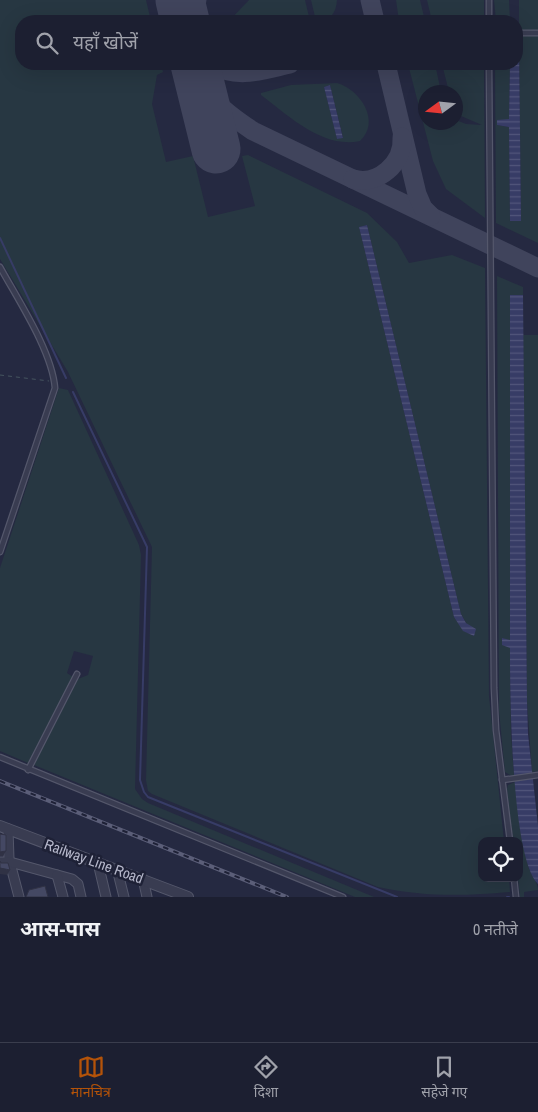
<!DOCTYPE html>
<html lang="hi">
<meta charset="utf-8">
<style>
body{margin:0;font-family:"Archivo Narrow","Noto Sans Devanagari",sans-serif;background:#292c3d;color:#f1f3f6}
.controls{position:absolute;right:15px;bottom:15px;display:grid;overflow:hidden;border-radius:10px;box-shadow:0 5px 20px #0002}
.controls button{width:45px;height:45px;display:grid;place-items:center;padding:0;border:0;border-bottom:1px solid #3a3d4d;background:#1c1f31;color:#f1f3f6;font:25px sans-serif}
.compass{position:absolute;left:418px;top:85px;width:45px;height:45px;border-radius:50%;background:#1c1f31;box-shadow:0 5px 20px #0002;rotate:255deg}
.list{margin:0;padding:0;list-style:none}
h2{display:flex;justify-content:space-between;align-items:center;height:65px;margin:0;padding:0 20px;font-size:21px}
h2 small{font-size:16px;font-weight:400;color:#a0a2ab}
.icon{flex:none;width:28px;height:28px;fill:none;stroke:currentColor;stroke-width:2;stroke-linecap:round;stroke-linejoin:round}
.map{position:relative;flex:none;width:538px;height:897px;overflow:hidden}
.search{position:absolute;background:#1c1f31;box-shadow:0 5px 20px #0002;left:15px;right:15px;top:15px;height:55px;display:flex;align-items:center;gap:12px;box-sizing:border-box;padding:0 18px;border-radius:20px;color:#a0a2ab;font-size:19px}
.sheet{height:145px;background:#1c1f31}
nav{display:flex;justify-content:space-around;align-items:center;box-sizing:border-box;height:70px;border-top:1px solid #3a3d4d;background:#1c1f31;font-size:14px;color:#a0a2ab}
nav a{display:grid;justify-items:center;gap:2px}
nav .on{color:#b45309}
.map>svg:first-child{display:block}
.grass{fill:#273742;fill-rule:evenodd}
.water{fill:url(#water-rules)}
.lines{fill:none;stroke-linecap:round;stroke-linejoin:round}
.stream{stroke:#373c66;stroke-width:2}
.taxiway{stroke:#40445c;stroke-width:19}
.runway{stroke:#40445c;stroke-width:49}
.service-casing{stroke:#54576b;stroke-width:7}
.minor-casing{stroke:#54576b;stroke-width:11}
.tertiary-casing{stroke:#54576b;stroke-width:12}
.path{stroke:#45545f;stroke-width:1;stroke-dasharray:4 4;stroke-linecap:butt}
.service{stroke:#393c51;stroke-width:4.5}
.minor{stroke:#393c51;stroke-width:9}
.tertiary{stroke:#393c51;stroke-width:10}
.rail-casing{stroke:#5b5e78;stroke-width:4}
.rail{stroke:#1e2136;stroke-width:2;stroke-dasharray:5.5;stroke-linecap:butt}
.shaded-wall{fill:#303245}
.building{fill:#444863;stroke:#303245}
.labels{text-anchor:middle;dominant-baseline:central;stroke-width:5;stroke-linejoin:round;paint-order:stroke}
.street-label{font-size:15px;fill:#b6b8cb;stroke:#1e2136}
</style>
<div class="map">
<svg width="538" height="897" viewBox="0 0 538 897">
<defs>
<pattern id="water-rules" width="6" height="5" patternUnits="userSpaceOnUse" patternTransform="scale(1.25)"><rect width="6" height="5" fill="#373c66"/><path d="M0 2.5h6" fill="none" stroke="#52567b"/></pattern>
</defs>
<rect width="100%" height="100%" fill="#252941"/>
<g class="grass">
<path d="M0 0H146L151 21H21V64H161L163 72 157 75 152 104 166 162 193 156 208 217 255 206 242 156 248 155 367 213 397 242 409 263 452 255 485 268 489 696 504 841H482V878H509L510 892C461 896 426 897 378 887L152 794 148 791 146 780 152 547 68 372 0 259ZM367 225 461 614 474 636 464 631 454 617 359 227Z"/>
<path d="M249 0H305L310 21H229Z"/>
<path d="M311 0H337C336 14 330 21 316 21Z"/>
<path d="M396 0H420L425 21H399Z"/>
<path d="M427 0H484V21H432Z"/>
<path d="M494 0H509L510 21H496Z"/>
<path d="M519 0H538V30H517V25L519 24Z"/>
<path d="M517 36H538V243L496 223 495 64H510L509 119 497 125 509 127 510 221H521L519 42H517Z"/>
<path d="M408 64H435L441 92H426V122H456V120L466 124 482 125 461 116 456 110V92H449L442 64H484L485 218 446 189 433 161Z"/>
<path d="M337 83C361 90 381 122 360 141 322 149 288 115 261 95V93L291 85ZM330 85 343 137 337 139 324 87Z"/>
<path d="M497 276 523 287V295L510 296V641L502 638 510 648 511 735 514 775H510L505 772 499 711Z"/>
<path d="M523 335H538V771L532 772 527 701Z"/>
<path d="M59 388 68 390 139 545 141 555 135 789 142 799 148 803 374 897H355L34 765 78 679 88 675 93 656 74 651 67 673 73 677 28 763 0 751V568Z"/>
<path d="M515 782C519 810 522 838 528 865 530 875 538 881 538 890L524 892V897H520L518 878 519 841H513L507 789 508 785Z"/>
</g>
<g class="water">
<path d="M517 42H519L521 221H510L509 127 497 125V120L509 119 510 64H517Z"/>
<path d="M330 85 343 138 337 139 324 87Z"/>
<path d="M367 225 461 614 466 623 476 629 474 636 463 631 454 617 359 227Z"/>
<path d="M510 295H523L527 701 528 734 538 826V884C511 858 510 690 510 648L502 645V638L510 640Z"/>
</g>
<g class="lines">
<g class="stream">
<path d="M0 238 66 378"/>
<path d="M73 392 147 547 140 780 144 792 148 797 397 897"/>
<path d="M507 897H509"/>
</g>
<g class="taxiway">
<path d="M370 0 375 21"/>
<path d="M187 21 188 12 197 0"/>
<path d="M196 64C207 99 223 111 253 131L538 268"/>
<path d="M212 64C237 80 263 70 290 64"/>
<path d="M386 64 417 194 423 208 431 216"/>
<path d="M353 179C378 186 404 163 402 137"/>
</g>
<g class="runway">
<path d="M180 0 185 21"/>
<path d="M195 64 216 149"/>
</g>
<g class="service-casing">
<g id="service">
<path d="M489 0V21"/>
<path d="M517 33H538"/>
<path d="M489 64 494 688 496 730 510 841"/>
<path d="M0 267C18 300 52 351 55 388L0 552"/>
<path d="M0 757 343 897"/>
<path d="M28 770 77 674"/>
<path d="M502 780 538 775"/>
<path d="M514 878 516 897"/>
</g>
</g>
<g class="minor-casing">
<g id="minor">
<path d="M8 829 9 859 19 897"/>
<path d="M0 862H10L72 879 78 884 81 897"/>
<path d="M98 863 106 897"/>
<path d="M117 869 124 897"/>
<path d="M57 875 63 897"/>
<path d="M143 879 147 897"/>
</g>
</g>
<g class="tertiary-casing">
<path id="tertiary" d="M0 826 188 897"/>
</g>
<path class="path" d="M0 375 49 381"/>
<use href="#service" class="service"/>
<use href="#minor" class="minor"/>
<use href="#tertiary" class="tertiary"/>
<g class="rail-casing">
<path id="rail" d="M0 781 287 897"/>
</g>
<use href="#rail" class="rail"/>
</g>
<g class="shaded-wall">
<path d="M6 851 3 856H0V852Z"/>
<path d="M0 868 10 870 7 875 0 874Z"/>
</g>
<g class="building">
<path d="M0 834 6 835V851L0 852Z"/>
<path d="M0 861 1 863H8L10 870 0 868Z"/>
<path d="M45 886 48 897H26L29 890Z"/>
</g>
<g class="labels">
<g class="street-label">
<text transform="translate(94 861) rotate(20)">Railway Line Road</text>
</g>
</g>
</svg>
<div class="controls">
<button><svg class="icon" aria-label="locate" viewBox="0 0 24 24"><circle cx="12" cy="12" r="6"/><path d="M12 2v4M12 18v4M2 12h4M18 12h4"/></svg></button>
</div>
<svg class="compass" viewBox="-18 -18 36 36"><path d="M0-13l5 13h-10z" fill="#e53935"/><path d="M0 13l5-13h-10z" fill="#a0a2ab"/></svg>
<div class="search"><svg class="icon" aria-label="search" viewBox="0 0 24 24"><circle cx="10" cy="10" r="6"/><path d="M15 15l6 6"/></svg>यहाँ खोजें</div>
</div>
<section class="sheet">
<h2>आस-पास<small>0 नतीजे</small></h2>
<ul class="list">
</ul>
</section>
<nav>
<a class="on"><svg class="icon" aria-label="map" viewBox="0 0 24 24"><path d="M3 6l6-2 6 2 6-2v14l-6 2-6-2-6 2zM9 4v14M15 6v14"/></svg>मानचित्र</a>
<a><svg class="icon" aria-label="directions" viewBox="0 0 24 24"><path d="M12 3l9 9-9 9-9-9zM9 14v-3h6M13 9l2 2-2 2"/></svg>दिशा</a>
<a><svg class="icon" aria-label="saved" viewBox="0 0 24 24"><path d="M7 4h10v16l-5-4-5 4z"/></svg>सहेजे गए</a>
</nav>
